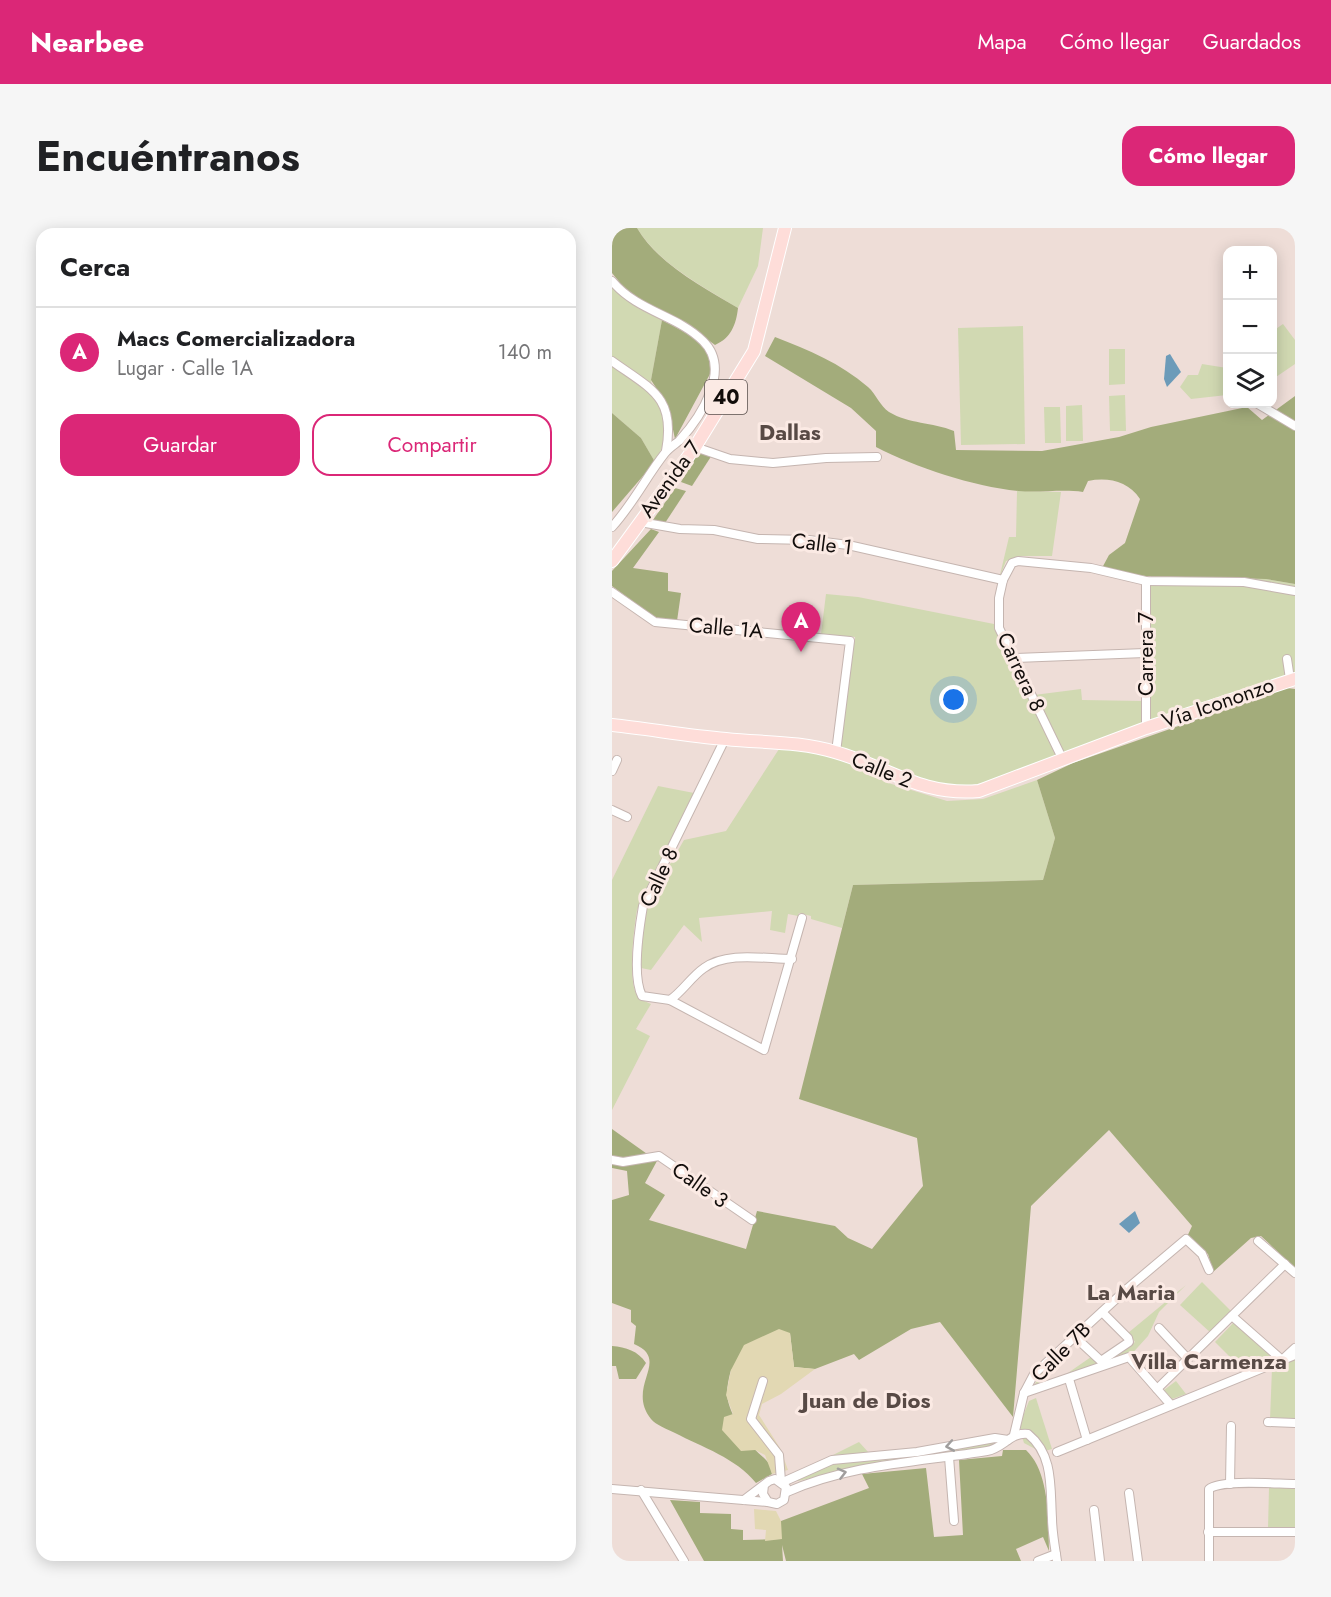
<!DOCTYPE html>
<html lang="es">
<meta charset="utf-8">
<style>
body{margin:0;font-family:Jost,sans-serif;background:#f6f6f6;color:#202124}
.controls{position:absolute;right:18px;top:18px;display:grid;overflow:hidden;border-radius:12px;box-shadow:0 3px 15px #0003}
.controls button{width:54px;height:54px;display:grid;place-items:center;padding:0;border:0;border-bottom:2px solid #e0e0e0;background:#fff;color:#202124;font:30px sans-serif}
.you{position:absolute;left:342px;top:472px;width:21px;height:21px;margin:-15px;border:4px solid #fff;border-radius:50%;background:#1a73e8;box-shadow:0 0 0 9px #1a73e833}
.badge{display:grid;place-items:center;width:39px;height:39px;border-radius:50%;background:#db2777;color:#fff;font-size:20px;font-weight:700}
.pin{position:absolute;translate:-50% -50px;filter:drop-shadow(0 2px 3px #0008)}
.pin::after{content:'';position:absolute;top:32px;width:21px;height:18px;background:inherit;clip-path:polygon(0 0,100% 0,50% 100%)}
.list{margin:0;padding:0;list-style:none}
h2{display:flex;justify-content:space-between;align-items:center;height:78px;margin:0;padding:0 24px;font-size:26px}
h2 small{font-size:20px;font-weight:400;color:#757577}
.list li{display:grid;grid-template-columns:39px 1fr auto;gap:18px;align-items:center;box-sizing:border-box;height:90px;padding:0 24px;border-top:2px solid #e0e0e0}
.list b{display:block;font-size:22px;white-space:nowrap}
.list p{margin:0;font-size:20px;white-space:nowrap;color:#757577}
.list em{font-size:20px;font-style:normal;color:#757577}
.actions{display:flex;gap:12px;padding:18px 24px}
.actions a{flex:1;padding:14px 0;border:2px solid #db2777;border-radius:18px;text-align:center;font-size:21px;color:#db2777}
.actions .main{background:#db2777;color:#fff}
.icon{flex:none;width:33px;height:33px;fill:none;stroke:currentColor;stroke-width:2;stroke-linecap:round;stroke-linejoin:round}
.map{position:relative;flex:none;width:683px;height:1333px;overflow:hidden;border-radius:18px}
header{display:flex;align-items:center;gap:36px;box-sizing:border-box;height:84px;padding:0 30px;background:#db2777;color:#fff}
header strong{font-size:28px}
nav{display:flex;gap:33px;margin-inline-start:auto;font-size:21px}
.intro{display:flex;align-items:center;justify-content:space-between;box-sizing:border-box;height:144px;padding:0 36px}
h1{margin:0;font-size:42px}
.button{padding:15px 27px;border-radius:18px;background:#db2777;color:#fff;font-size:21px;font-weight:700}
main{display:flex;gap:36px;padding:0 36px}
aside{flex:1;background:#fff;border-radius:18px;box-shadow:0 3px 15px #0003}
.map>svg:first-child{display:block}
.green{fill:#d1d9b2}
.forest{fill:#a3ac7b}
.sand{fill:#e2d8b3}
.water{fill:#6c9bb9}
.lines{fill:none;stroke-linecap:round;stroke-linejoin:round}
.street-casing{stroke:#c5b5b0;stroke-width:10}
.primary-casing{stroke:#fff;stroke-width:14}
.street{stroke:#fff;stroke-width:8}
.primary{stroke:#feddd9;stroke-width:12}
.oneway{stroke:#a09e9d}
.labels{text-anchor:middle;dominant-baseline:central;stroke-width:6;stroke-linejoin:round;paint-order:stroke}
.shield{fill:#fbeae4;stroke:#584f4c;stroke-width:1.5}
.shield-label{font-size:20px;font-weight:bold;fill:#120d0b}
.street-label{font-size:21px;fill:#120d0b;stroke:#fbeae4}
.neighbourhood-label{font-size:22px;font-weight:bold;fill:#584a45;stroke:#fbeae4}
</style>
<header>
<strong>Nearbee</strong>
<nav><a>Mapa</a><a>Cómo llegar</a><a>Guardados</a></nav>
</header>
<div class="intro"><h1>Encuéntranos</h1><a class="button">Cómo llegar</a></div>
<main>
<aside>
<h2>Cerca<small></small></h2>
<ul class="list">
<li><span class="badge">A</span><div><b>Macs Comercializadora</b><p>Lugar · Calle 1A</p></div><em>140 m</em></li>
</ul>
<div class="actions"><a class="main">Guardar</a><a>Compartir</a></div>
</aside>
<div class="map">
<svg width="683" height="1333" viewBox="0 0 683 1333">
<rect width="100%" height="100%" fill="#eeddd7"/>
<g class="green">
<path d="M25 0H151L146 38 126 80C90 58 47 36 25 0Z"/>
<path d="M0 59 26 80 50 92 39 152 40 159 0 129Z"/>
<path d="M671 96 683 112V136L661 151V103Z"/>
<path d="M411 98 413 216 349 217 346 100Z"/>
<path d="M497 121H513V156L497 157Z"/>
<path d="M0 135C37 162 72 184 43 234L29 210 0 185Z"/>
<path d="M590 136 615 140V167L579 171 568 159 576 147H586Z"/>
<path d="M513 167 514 203H498L497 168Z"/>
<path d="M470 177 471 213H454V178Z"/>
<path d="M432 179H448L449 215H433Z"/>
<path d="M405 263 449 264 440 328H410L394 333 387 351 397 309H404Z"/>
<path d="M539 348 654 351 683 356V449L538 495Z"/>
<path d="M214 366 246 369 382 396 445 527C404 548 352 568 306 553 279 545 254 532 228 521L243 409 209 406Z"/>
<path d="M469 461 470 472 531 473 529 497 451 525 422 467Z"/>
<path d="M167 521H188L240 534 273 554 335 573 371 571 425 552 443 610 431 652 241 657 230 700 199 691V688L187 685 186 688 176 686 173 705 158 702 160 683 87 690 90 714 72 697 39 742 29 740 30 696 35 676 72 612 114 603Z"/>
<path d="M46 558 82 565 25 682C22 700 15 755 26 769 29 772 35 774 39 776L24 801 38 808 0 882V652Z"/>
<path d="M590 1054 620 1084 599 1105 568 1077Z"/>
<path d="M574 1057 547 1084 536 1108 516 1130 419 1164 429 1144 440 1156 479 1129 484 1134 494 1136 523 1114 516 1105Z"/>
<path d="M623 1093 665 1131 632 1143 603 1114Z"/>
<path d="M683 1131V1193L658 1192 660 1140Z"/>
<path d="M564 1153 574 1166 560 1171 552 1162Z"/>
<path d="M424 1170 440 1221 429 1224 412 1215 408 1202 409 1193 417 1173Z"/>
<path d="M383 1212 385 1219 306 1231 262 1235 186 1253 185 1248 236 1232Z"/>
<path d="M247 1214 257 1225 221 1227Z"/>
<path d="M683 1259V1300H656L657 1260Z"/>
</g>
<g class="forest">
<path d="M0 0H25C46 36 91 59 126 80 124 97 119 110 103 117L77 98 18 67 0 45Z"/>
<path d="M50 92C74 105 101 115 98 146L63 211 56 178 39 152Z"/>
<path d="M163 109C197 122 228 135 256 159 264 166 268 178 277 184 297 196 320 194 342 203L344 222 430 223 507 209 539 199 635 179 650 192 683 168V356L654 351 533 348 490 340 497 327 513 315 528 271C516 253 496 249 476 253L471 264C450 261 428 265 406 263 360 258 305 240 264 219V203L239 180 153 128Z"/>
<path d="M0 185 29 210 43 234 0 284Z"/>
<path d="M89 220 100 227 80 258 69 254Z"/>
<path d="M63 260 74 263 53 295 41 292Z"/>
<path d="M39 301 47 304 21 340 56 345V363L69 365 65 393 42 389 0 358V343Z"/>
<path d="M675 460 683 461V1040L649 1008 639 1010 601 1044 596 1026 574 1011 580 998 497 902 419 978 401 1189 328 1094 299 1101 247 1132 242 1126 203 1141 182 1139 178 1105 119 1142C117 1149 115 1158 115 1165 115 1182 132 1208 142 1220 149 1230 159 1231 160 1246L144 1255C124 1230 90 1219 63 1205 55 1201 44 1197 39 1191 13 1158 60 1132 22 1116L24 1098 19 1094V1082L0 1075V972L17 967 15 943 0 940V901L45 933 33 955 53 967 37 992 134 1021 145 983 223 998 236 1010 260 1021 311 958 305 910 187 871 241 657 431 652 443 610 425 552 461 535Z"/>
<path d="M0 1118C14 1119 26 1123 34 1135L24 1151H7L4 1138H0Z"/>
<path d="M391 1222H414C438 1245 436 1291 437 1323L431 1309 404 1321 409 1333H174L170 1317 171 1333H92L58 1272 88 1274V1285L119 1286V1301L131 1302V1312L169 1311V1293L257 1260 250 1246 314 1240 322 1309 351 1307 347 1232 390 1228Z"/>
</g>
<g class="sand">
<path d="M167 1101 178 1105 182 1139 203 1141 169 1166 150 1176 147 1187 168 1220 176 1242 160 1246 153 1227 143 1222 129 1223 110 1202 112 1189 121 1186 114 1167 119 1142 132 1117Z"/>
<path d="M142 1281 164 1283 169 1293 170 1311 153 1313 154 1302 143 1301Z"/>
</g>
<g class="water">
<path d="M558 126 569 144 555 159 552 151 554 128Z"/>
<path d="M523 983 528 995 517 1005 507 996Z"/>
</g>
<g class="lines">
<g class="street-casing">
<g id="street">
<path d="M0 53C26 84 65 87 91 113 120 141 89 189 67 213 62 217 57 220 53 225 34 249 21 276 0 299"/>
<path d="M0 133C39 161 64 169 54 223"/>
<path d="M646 176 683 198"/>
<path d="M83 219 118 231 161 235 214 230 265 229"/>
<path d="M28 294 68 301 102 302 146 311 197 312 236 317 391 352"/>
<path d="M0 364 43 394 238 413 224 524"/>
<path d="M402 430 533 425"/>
<path d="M675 431 678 451"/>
<path d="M534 500V353"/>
<path d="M113 511 31 678C27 701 20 748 30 768L58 772 152 822 190 690"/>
<path d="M451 532 387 400V370L391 352 400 335 406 333 479 340 534 353 632 354 683 363"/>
<path d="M0 543 5 532"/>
<path d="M0 582 15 589"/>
<path d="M58 772C71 763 79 749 92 740 115 723 153 731 180 731"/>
<path d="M0 932 11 934 47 928 140 992"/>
<path d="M646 1013 683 1045"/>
<path d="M620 1088 670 1132 683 1120"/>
<path d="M547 1100 576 1131"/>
<path d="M463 1109 489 1133 517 1114 516 1110 490 1084"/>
<path d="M457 1151 475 1212"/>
<path d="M151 1153 139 1191 167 1227 169 1253"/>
<path d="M545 1161 673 1036"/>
<path d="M412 1165 517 1129 559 1177"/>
<path d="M656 1194 683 1195"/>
<path d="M402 1207 412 1165 422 1146 516 1060 574 1011 590 1026 597 1042"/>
<path d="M445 1224 683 1127"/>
<path d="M337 1229 342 1293"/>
<path d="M171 1254 220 1232 305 1224 383 1210 396 1212"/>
<path d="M618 1256 619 1198"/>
<path d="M0 1261 156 1274"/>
<path d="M29 1262 72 1333"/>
<path d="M175 1264C239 1236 307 1234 375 1223 392 1220 398 1204 416 1206 442 1227 438 1260 440 1290 440 1304 443 1319 445 1333"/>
<path d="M517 1265 526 1333"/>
<path d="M132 1272 157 1253 163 1251 174 1259 172 1272 165 1276 156 1274 151 1266 152 1257"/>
<path d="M482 1282 488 1333"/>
<path d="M596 1304H683"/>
<path d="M426 1333 444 1326"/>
<path d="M597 1333V1261C609 1251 665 1256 683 1256"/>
</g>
</g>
<g class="primary-casing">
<g id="primary">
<path d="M0 333 83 219 142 123 173 0"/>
<path d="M0 497C38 501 76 508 114 511 150 515 187 513 223 524 276 539 308 568 367 563L534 500 683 451"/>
</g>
</g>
<use href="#street" class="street"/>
<use href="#primary" class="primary"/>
</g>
<defs><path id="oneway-chevron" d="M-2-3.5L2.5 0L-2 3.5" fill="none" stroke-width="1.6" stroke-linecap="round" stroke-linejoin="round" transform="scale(1.5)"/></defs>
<g class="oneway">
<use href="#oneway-chevron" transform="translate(338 1218) rotate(170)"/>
<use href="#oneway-chevron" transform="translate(230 1245) rotate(-14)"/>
</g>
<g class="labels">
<rect class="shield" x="93" y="152" width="42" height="34" rx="4.5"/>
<g class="shield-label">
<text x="114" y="169">40</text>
</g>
<g class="street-label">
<text transform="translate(58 251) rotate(-54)">Avenida 7</text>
<text transform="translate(210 316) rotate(7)">Calle 1</text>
<text transform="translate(114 400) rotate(5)">Calle 1A</text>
<text transform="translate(534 426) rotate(-90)">Carrera 7</text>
<text transform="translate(409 444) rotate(65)">Carrera 8</text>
<text transform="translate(606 475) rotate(-19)">Vía Icononzo</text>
<text transform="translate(270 542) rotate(22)">Calle 2</text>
<text transform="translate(47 649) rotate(-65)">Calle 8</text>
<text transform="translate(88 957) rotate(35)">Calle 3</text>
<text transform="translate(449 1124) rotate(-45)">Calle 7B</text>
</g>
<g class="neighbourhood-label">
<text x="178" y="204">Dallas</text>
<text x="519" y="1064">La Maria</text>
<text x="597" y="1133">Villa Carmenza</text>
<text x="254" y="1172">Juan de Dios</text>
</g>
</g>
</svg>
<div class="controls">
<button>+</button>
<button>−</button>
<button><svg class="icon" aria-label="layers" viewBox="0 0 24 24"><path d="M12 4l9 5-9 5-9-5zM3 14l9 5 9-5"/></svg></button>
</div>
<div class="you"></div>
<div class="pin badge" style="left:189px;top:424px">A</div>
</div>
</main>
